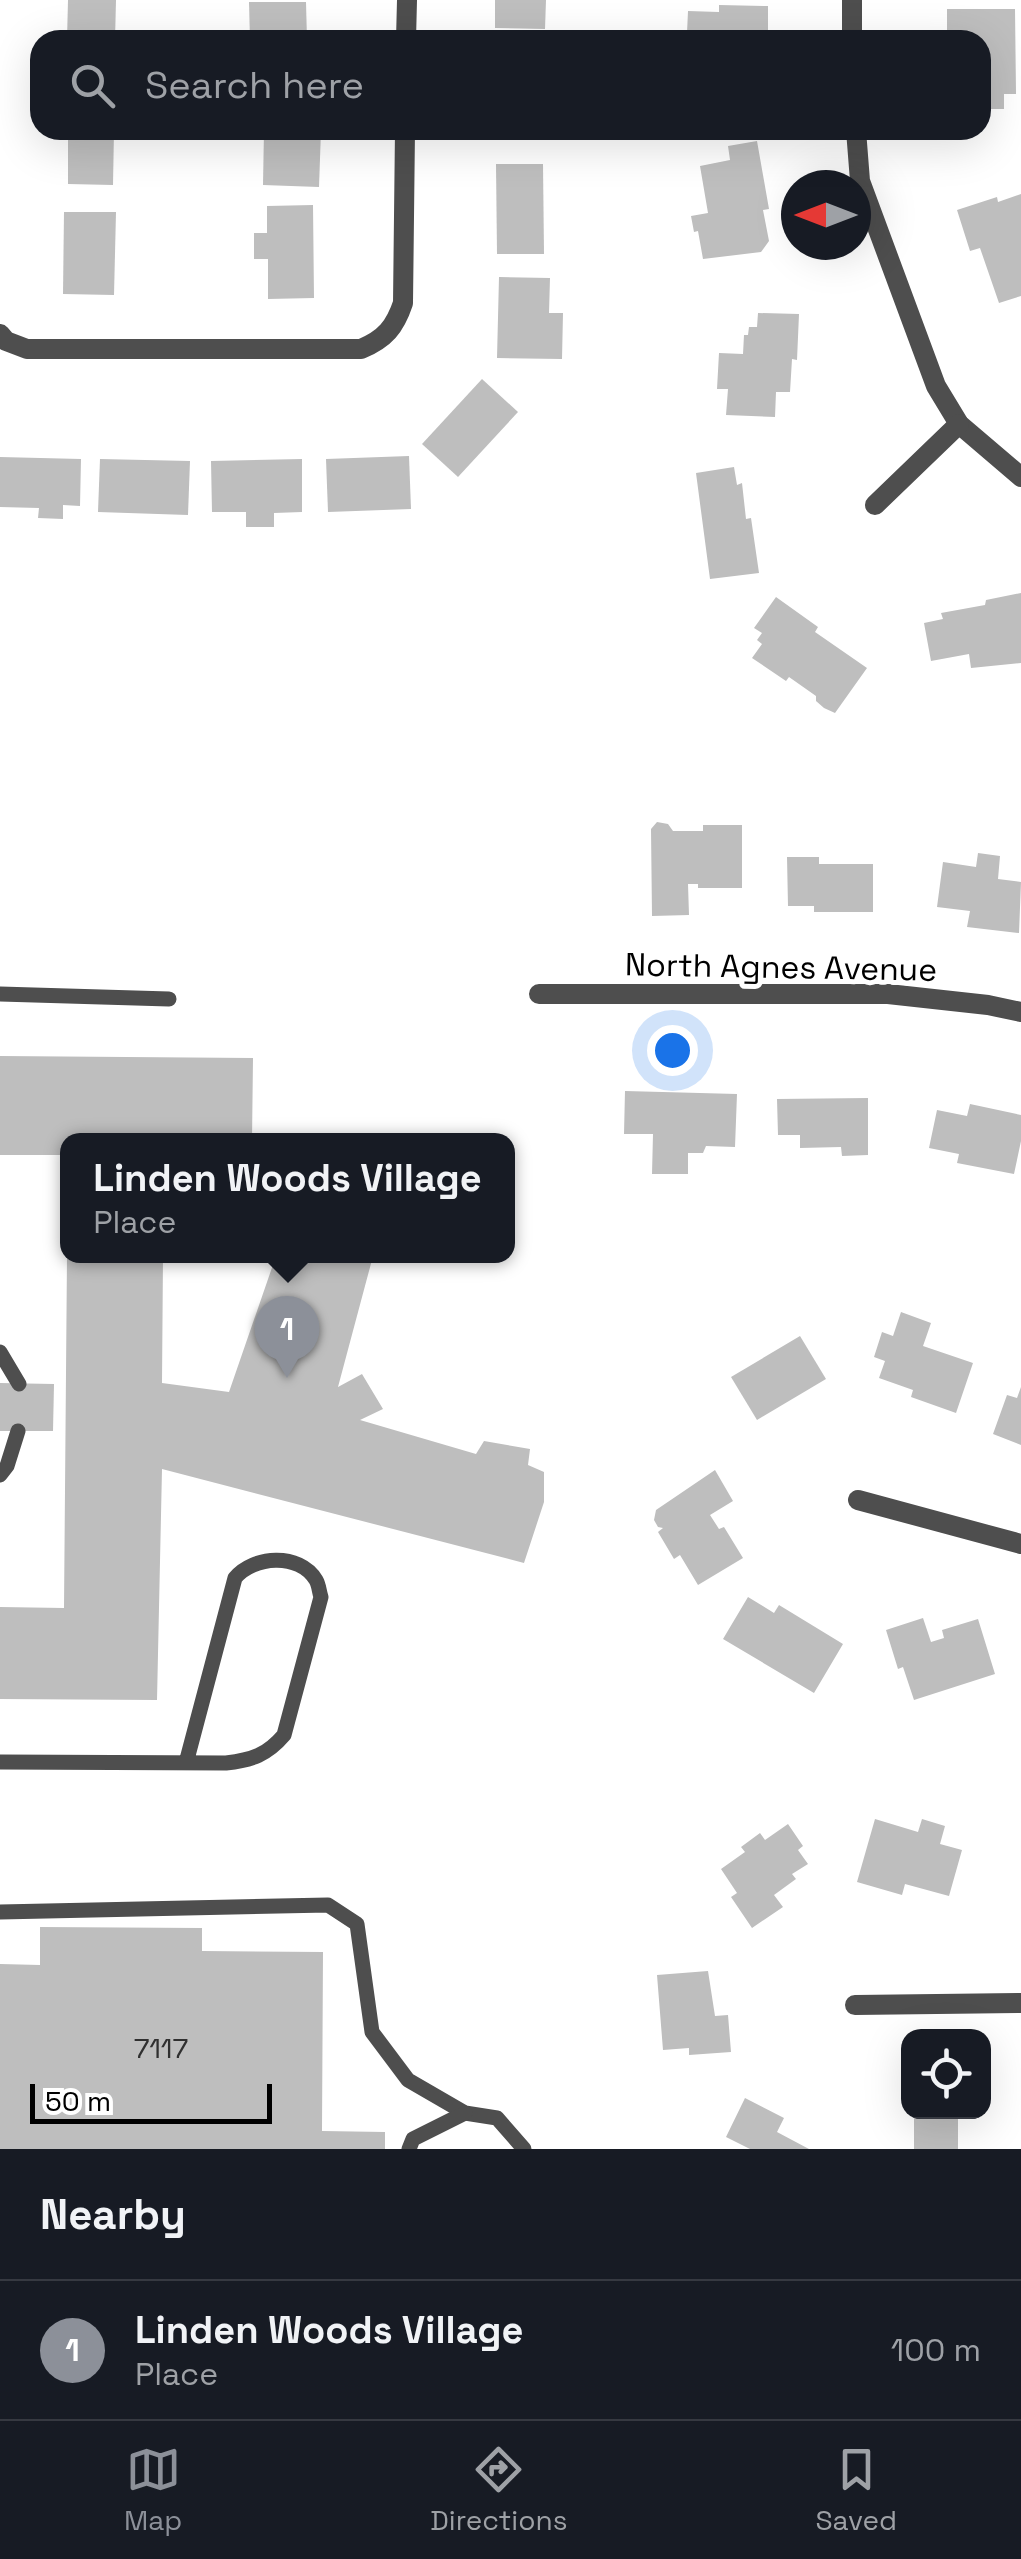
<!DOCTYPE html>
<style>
body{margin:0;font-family:"Space Grotesk",sans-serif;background:#242831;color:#f1f3f6}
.controls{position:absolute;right:30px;bottom:30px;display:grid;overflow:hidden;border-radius:20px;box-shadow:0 10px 40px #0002}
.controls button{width:90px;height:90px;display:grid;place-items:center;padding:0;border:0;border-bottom:2px solid #363941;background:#171b24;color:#f1f3f6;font:50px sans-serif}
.compass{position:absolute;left:781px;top:170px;width:90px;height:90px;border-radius:50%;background:#171b24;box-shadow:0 10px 40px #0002;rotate:270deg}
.scale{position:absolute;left:30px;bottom:25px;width:242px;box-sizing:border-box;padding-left:10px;border:5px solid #000;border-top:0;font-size:28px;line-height:35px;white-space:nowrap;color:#000;-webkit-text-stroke:8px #fff;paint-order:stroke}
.you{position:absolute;left:672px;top:1050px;width:35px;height:35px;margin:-25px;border:8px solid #fff;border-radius:50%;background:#1a73e8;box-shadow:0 0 0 15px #1a73e833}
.badge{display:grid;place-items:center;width:65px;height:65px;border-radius:50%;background:#8c9099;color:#fff;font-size:32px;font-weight:700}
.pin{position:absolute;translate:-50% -82px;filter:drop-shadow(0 2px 5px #0008)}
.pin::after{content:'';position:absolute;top:52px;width:35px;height:30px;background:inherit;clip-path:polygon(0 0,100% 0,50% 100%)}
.popup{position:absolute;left:60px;top:1133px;width:455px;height:130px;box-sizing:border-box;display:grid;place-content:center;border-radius:20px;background:#171b24;filter:drop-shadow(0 2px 8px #0005);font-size:32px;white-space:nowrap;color:#9ea1a6}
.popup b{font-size:38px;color:#f1f3f6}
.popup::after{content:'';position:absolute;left:50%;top:100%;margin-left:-20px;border:20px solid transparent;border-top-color:#171b24}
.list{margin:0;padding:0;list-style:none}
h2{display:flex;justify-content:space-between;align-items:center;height:130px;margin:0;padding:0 40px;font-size:42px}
h2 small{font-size:32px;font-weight:400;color:#9ea1a6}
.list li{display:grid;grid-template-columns:65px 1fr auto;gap:30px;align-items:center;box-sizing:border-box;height:140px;padding:0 40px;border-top:2px solid #363941}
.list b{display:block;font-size:38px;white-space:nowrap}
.list p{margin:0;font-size:32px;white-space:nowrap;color:#9ea1a6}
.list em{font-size:32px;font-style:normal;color:#9ea1a6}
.icon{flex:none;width:55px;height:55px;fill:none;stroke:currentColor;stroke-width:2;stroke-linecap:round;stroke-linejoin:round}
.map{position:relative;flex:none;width:1021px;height:2149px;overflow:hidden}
.search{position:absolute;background:#171b24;box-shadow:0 10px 40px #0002;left:30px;right:30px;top:30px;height:110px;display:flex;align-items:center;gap:25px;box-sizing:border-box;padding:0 35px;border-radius:30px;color:#9ea1a6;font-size:38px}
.sheet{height:270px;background:#171b24}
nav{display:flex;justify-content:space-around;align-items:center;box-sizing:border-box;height:140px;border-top:2px solid #363941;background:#171b24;font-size:28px;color:#9ea1a6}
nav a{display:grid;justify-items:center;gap:5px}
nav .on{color:#8c9099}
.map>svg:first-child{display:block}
.building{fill:#bebebe}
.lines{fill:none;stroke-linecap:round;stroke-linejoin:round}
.service{stroke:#4e4e4e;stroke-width:15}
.minor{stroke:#4e4e4e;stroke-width:20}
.labels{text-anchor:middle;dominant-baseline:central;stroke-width:10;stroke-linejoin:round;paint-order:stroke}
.number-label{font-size:28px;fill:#303030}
.street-label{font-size:32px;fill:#000;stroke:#fff}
</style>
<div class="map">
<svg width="1021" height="2149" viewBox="0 0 1021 2149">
<rect width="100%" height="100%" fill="#fff"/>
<g class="building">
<path d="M68 0H116L115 40H67Z"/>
<path d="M495 0H546L545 29 495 28Z"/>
<path d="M249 2H306L307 40H250Z"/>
<path d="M719 5 768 6V40H678L679 33H687L688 11 719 12Z"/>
<path d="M947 9H1015L1016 94H1004V109H981V40H947Z"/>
<path d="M68 130H114L113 185 68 184Z"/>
<path d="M264 130H321L319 187 263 185Z"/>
<path d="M757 141 769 209 763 210 769 241 761 252 703 259 698 231 694 232 691 216 708 213 700 166 730 160 728 146Z"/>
<path d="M496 164H543L544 254H497Z"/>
<path d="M1021 194V296L999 303 980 248 970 251 957 210 997 197 998 202Z"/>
<path d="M313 205 314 298 268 299V259H254V233H267V206Z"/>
<path d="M64 212H116L114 295 63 294Z"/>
<path d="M499 277 550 278 549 313H563L562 359 497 358Z"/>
<path d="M758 313 799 314 797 360 792 359 790 392H776L775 417 726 415 728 389H717L719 353 743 354 744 335H748L749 327H757Z"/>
<path d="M482 379 518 412 458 477 422 444Z"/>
<path d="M409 456 411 509 328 512 326 459Z"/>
<path d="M0 457 81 459 80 506 63 505V519L38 518 39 508 0 507Z"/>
<path d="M100 459 190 461 188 515 98 512Z"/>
<path d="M302 459V512L274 513V527H246V512H212L211 461Z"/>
<path d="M734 467 737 485 742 483 746 519 751 518 759 573 710 579 696 473Z"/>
<path d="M1021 593V663L971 668 969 654 931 661 924 623 943 619 941 613 985 605 986 600Z"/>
<path d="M776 597 818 627 815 632 867 668 835 713 824 708 816 701V696L789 677 786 681 752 658 762 644 757 640 762 633 754 628Z"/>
<path d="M657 822 668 824 673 831H703V825H742V888H698V884H688L689 915 652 916 651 829Z"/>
<path d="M978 853 1000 856 998 879 1021 882 1019 933 967 927 970 911 937 907 943 862 976 867Z"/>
<path d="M787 857H819V864H873V912H814V906H788Z"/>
<path d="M0 1056 253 1058 252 1140H67V1155H0Z"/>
<path d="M625 1091 737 1094 735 1147 706 1146 703 1153H688V1174H652L653 1134H624Z"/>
<path d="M868 1098V1155L842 1156 841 1147 800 1148V1135H778L777 1099Z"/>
<path d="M970 1104 1021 1115V1141L1014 1174 957 1163 959 1154 929 1148 937 1110 967 1116Z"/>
<path d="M67 1256H163L162 1383 229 1392 276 1256H373L338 1387 362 1374 383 1409 360 1420 476 1454 484 1441 530 1449 528 1465 544 1472V1502L524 1563 162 1469 157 1700 0 1699V1607L64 1608Z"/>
<path d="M901 1312 931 1323 923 1346 973 1363 956 1413 911 1397 913 1390 879 1378 885 1361 874 1357 882 1332 893 1336Z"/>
<path d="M800 1336 826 1379 757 1420 731 1377Z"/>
<path d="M0 1383 54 1384 53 1431H0Z"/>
<path d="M1021 1387V1445L993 1434 1007 1395 1017 1398Z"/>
<path d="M715 1470 733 1501 710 1515 719 1529 724 1527 743 1558 698 1585 680 1555 674 1559 658 1532 663 1528 658 1527 654 1520 656 1510Z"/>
<path d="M748 1597 774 1613 779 1605 843 1644 814 1693 723 1639Z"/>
<path d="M923 1618 931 1642 944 1638 942 1630 978 1619 995 1674 914 1700 903 1667 898 1669 886 1630Z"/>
<path d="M875 1819 918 1832 922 1819 945 1826 940 1844 962 1850 949 1896 905 1884 902 1895 857 1882Z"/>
<path d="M788 1824 803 1846 798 1850 808 1864 792 1874 796 1879 774 1895 783 1907 752 1928 731 1897 737 1893 721 1869 745 1852 741 1847 760 1833 765 1840Z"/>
<path d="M40 1927 202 1928V1951L323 1952 322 2131 385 2132V2149H0V1964L40 1965Z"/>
<path d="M708 1971 715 2016 728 2015 731 2052 689 2055V2048L663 2050 657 1975Z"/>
<path d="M745 2098 784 2118 777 2132 809 2149H750L726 2137Z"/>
<rect x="914" y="2117" width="44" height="32"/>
</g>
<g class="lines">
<g class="service">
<path d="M0 994 169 999"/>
<path d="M0 1352 19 1384"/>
<path d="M0 1475 7 1466 18 1431"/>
<path d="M0 1762 226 1763C252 1760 267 1755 284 1735L321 1597C319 1591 319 1585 316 1580 299 1552 253 1556 235 1578L186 1763"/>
<path d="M0 1912 328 1905 357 1924 372 2032 408 2080 465 2113 497 2118 524 2149"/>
<path d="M409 2149 413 2139 465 2113"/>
</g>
<g class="minor">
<path d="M406 40 407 0"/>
<path d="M852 40V0"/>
<path d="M856 130 860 181 936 386 959 424 1021 477"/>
<path d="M0 334 6 341 27 349H361C385 339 395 327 403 303L405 130"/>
<path d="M875 505 959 424"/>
<path d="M539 994H888L988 1005 1021 1012"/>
<path d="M858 1500 1021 1544"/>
<path d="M855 2005 1021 2003"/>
</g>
</g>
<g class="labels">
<g class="number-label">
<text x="161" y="2048">7117</text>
</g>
<g class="street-label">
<text transform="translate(781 967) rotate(1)">North Agnes Avenue</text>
</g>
</g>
</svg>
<div class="controls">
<button><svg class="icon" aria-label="locate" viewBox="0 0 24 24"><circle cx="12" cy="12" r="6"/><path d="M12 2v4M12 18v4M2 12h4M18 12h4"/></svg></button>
</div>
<svg class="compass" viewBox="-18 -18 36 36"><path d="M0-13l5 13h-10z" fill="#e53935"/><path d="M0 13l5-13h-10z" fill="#9ea1a6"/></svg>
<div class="scale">50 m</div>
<div class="you"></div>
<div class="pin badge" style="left:287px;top:1378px">1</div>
<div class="popup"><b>Linden Woods Village</b>Place</div>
<div class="search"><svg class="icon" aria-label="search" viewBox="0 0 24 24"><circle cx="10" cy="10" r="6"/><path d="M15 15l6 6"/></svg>Search here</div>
</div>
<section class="sheet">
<h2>Nearby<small></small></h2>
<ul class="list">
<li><span class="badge">1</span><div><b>Linden Woods Village</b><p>Place</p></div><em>100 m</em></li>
</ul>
</section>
<nav>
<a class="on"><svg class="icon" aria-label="map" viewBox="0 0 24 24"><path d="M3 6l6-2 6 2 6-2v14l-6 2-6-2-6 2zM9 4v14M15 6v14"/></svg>Map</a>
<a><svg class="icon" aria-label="directions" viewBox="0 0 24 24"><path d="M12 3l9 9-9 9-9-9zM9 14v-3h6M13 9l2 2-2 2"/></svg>Directions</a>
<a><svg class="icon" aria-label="saved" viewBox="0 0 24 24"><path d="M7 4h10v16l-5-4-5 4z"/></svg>Saved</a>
</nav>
